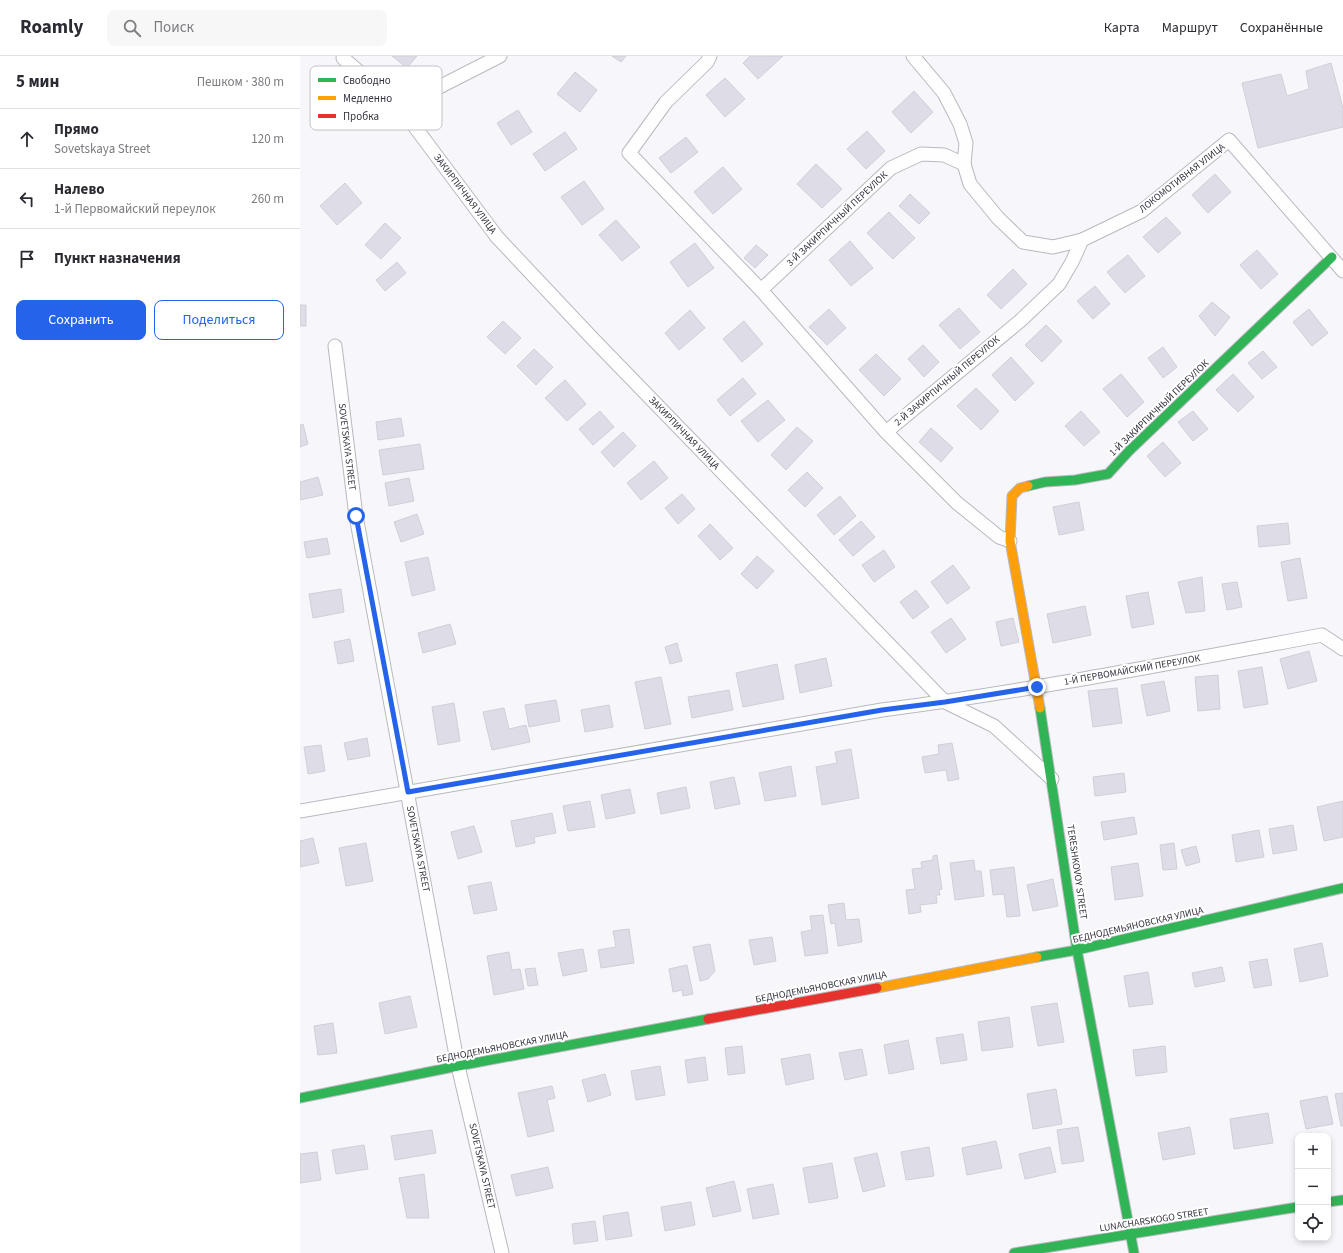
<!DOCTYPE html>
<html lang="ru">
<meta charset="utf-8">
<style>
body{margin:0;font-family:"Source Sans 3",sans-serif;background:#f7f7f7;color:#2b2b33}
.controls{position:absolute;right:12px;bottom:12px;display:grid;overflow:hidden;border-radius:8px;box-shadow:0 2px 6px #0003}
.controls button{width:36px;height:36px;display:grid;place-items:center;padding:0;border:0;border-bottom:1px solid #e1e1e2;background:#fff;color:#2b2b33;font:20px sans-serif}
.stop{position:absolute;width:12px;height:12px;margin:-9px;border:3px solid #2563eb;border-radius:50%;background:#fff}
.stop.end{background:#2563eb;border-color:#fff;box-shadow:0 1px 4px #0008}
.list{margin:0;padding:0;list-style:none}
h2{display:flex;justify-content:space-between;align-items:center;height:52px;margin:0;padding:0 16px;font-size:17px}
h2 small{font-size:13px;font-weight:400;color:#7c7c81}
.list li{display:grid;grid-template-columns:26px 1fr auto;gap:12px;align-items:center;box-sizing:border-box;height:60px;padding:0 16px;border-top:1px solid #e1e1e2}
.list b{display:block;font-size:15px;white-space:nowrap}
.list p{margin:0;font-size:13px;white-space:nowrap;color:#7c7c81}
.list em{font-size:13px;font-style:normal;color:#7c7c81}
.actions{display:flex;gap:8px;padding:12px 16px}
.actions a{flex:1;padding:9px 0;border:1px solid #2563eb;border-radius:8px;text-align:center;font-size:14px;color:#2563eb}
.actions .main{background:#2563eb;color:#fff}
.icon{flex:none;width:22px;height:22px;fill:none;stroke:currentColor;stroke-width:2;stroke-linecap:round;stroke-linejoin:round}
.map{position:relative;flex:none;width:1043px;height:1197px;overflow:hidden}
header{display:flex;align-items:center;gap:24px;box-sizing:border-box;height:56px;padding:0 20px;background:#fff;border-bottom:1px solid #e1e1e2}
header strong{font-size:19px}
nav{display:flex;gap:22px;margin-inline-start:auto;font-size:14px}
.search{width:280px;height:36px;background:#f7f7f7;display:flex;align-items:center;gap:10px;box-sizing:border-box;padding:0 14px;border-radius:8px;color:#7c7c81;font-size:15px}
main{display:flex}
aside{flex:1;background:#fff}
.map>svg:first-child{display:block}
.building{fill:#dedde7;stroke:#d0cfd8}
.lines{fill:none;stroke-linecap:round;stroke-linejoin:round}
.street-casing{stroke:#b9b8c1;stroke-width:15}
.fast-casing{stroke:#b9b8c1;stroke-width:11}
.slow-casing{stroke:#b9b8c1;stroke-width:11}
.jam-casing{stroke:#b9b8c1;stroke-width:11}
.street{stroke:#fefefe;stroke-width:13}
.fast{stroke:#30b455;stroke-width:9}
.slow{stroke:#ff9f0a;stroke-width:9}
.jam{stroke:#e5322d;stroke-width:9}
.route{stroke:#2563eb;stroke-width:5}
.labels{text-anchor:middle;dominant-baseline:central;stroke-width:4;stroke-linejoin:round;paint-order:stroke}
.street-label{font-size:10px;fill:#353340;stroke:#fff}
.key{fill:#fff;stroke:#c2c2c6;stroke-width:1}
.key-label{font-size:11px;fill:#353340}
</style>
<header>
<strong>Roamly</strong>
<div class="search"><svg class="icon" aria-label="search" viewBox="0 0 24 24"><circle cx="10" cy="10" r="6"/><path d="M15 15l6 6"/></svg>Поиск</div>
<nav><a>Карта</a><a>Маршрут</a><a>Сохранённые</a></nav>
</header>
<main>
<aside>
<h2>5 мин<small>Пешком · 380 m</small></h2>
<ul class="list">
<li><svg class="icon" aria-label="ahead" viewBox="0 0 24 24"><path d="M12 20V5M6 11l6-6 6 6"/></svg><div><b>Прямо</b><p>Sovetskaya Street</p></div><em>120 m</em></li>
<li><svg class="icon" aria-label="left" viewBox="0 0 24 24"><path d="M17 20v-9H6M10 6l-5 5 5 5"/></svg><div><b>Налево</b><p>1-й Первомайский переулок</p></div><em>260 m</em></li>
<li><svg class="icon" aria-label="arrive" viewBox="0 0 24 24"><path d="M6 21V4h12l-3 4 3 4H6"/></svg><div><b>Пункт назначения</b></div></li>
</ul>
<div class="actions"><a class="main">Сохранить</a><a>Поделиться</a></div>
</aside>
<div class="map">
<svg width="1043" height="1197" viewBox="0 0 1043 1197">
<rect width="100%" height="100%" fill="#f7f6fb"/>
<g class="building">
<path d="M92 0H117L107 12Z"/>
<path d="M312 0H326L321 6Z"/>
<path d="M450 0H483L458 23 443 7Z"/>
<path d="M1031 7 1043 52V71L958 92 942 27 981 18 987 40 1009 33 1006 15Z"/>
<path d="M275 16 297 34 280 56 257 38Z"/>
<path d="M425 22 445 43 425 61 406 39Z"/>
<path d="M614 35 633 56 611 77 592 56Z"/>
<path d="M218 54 232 76 211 89 197 67Z"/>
<path d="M567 75 585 95 566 113 547 93Z"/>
<path d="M265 76 277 93 245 115 233 98Z"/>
<path d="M386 81 398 96 371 117 359 102Z"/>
<path d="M516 108 542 133 522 152 497 128Z"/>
<path d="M423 111 442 133 413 158 394 136Z"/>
<path d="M915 118 931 136 908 157 892 139Z"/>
<path d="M284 125 304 153 282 169 261 141Z"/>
<path d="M45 127 62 147 37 169 20 150Z"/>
<path d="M610 138 630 157 619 168 599 150Z"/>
<path d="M589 156 615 182 593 203 567 177Z"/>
<path d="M866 161 881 177 858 197 843 181Z"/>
<path d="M316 164 340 191 322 205 299 179Z"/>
<path d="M85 167 101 182 81 203 65 189Z"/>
<path d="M550 185 573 212 551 230 529 204Z"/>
<path d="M395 187 414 212 388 231 370 206Z"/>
<path d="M456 189 468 199 455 212 444 202Z"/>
<path d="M957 194 978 218 961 233 940 209Z"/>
<path d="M828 199 845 220 825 237 807 216Z"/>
<path d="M97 206 106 217 85 235 76 224Z"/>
<path d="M713 213 727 228 701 253 687 239Z"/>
<path d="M795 230 810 248 793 263 777 245Z"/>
<path d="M912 246 930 261 915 280 899 260Z"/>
<rect x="0" y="249" width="6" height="21"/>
<path d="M659 252 680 276 660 293 639 269Z"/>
<path d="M529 253 546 272 527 289 509 271Z"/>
<path d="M1009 253 1028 277 1012 290 993 266Z"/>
<path d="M390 254 405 272 379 294 365 277Z"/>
<path d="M203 265 221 282 205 298 187 281Z"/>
<path d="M444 265 463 288 442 306 423 283Z"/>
<path d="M746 269 762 285 742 306 725 289Z"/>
<path d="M623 289 639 306 624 321 608 303Z"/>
<path d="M863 291 877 311 863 322 848 302Z"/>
<path d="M234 293 253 311 236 329 217 310Z"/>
<path d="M963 295 977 311 962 323 948 307Z"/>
<path d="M576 298 601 323 584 340 559 314Z"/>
<path d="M711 301 734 327 715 345 692 319Z"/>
<path d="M821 318 844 346 827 361 803 333Z"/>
<path d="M933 318 954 341 938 356 916 334Z"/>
<path d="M443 322 456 338 430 360 417 344Z"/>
<path d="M265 324 286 348 267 365 245 342Z"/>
<path d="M676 332 699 355 681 374 657 350Z"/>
<path d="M468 344 485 364 458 386 441 365Z"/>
<path d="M300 355 314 371 293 389 279 373Z"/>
<path d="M781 355 800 376 784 390 765 370Z"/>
<path d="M893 355 908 373 893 385 878 366Z"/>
<path d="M101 362 104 380 78 384 76 366Z"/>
<path d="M3 368 8 388 0 391V369Z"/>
<path d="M497 371 513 385 486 414 471 399Z"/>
<path d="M631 372 653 392 641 406 619 386Z"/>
<path d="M323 376 336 390 314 411 301 396Z"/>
<path d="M863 386 881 407 865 421 847 400Z"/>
<path d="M120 388 124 413 83 419 79 394Z"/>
<path d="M354 405 368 422 341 444 327 427Z"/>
<path d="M507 416 523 432 505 451 488 434Z"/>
<path d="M18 421 23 439 0 444V426Z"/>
<path d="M109 422 114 445 89 450 85 427Z"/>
<path d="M382 438 395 453 378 468 365 452Z"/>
<path d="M540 440 556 460 534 479 517 459Z"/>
<path d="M779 446 784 474 759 479 753 451Z"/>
<path d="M117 458 124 478 101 486 94 466Z"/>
<path d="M561 465 575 481 553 500 539 484Z"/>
<path d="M988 467 990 488 959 491 957 470Z"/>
<path d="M410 468 433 492 420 504 398 480Z"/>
<path d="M27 482 30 498 7 502 4 486Z"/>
<path d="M584 494 595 511 574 526 562 509Z"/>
<path d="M457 500 474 515 457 533 441 518Z"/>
<path d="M128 501 135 534 112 540 105 506Z"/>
<path d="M1000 502 1007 542 988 545 981 506Z"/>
<path d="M653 509 670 532 647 548 631 526Z"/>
<path d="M902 521 905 555 886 557 878 526Z"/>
<path d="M937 526 942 551 927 554 922 528Z"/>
<path d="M41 533 44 556 13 562 9 538Z"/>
<path d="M616 534 629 551 613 563 600 546Z"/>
<path d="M848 536 854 568 832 572 826 540Z"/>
<path d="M785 550 791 579 753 587 747 558Z"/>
<path d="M651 562 666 583 646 597 631 576Z"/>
<path d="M713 562 719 586 701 590 696 566Z"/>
<path d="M150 568 156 588 123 597 118 577Z"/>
<path d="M50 583 54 605 38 608 34 586Z"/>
<path d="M377 587 382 605 370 608 365 591Z"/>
<path d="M1009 595 1017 625 988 633 980 603Z"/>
<path d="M526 602 532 630 500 637 495 609Z"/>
<path d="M477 608 484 643 443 651 436 617Z"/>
<path d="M962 611 968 648 944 652 938 615Z"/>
<path d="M918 619 920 653 898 655 895 621Z"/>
<path d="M361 621 371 668 345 673 335 626Z"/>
<path d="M864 625 870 655 847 660 841 629Z"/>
<path d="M817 632 822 667 793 671 788 635Z"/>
<path d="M429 634 433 654 392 662 388 641Z"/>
<path d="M256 644 260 665 229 671 225 649Z"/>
<path d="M154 647 160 685 138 689 132 651Z"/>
<path d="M309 649 313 671 285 676 281 654Z"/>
<path d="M204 652 209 673 226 669 230 686 192 694 183 656Z"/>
<path d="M67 682 70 700 48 704 44 687Z"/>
<path d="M652 687 659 723 648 725 646 714 625 717 622 701 639 698 638 689Z"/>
<path d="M21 689 25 715 8 718 4 691Z"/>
<path d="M551 693 559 742 522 749 516 711 537 707 535 696Z"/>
<path d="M491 710 496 740 465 745 459 717Z"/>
<path d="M824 717 826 736 795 740 793 721Z"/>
<path d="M434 721 440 748 415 753 410 726Z"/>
<path d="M386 731 390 752 361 758 357 737Z"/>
<path d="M330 733 335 757 306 763 301 739Z"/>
<path d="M290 745 295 771 268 775 263 750Z"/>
<path d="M1043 745V781L1024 785 1017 751Z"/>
<path d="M252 757 256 777 234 781 235 787 216 791 211 765Z"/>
<path d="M834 761 837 778 804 784 801 766Z"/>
<path d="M993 769 997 794 973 798 969 773Z"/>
<path d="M174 770 182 796 158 803 151 776Z"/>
<path d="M959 774 964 801 936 806 932 779Z"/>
<path d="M13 782 19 807 0 811V785Z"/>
<path d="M66 787 73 825 46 830 39 792Z"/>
<path d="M874 787 877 813 863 814 860 789Z"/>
<path d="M896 790 900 806 886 810 881 794Z"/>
<path d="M637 799 642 833 639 834 640 839H636L637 847 620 849 621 856 609 858 606 834 615 833 612 813 622 812 621 806 633 804V800Z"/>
<path d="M674 804 675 815H681L684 840 655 844 650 807Z"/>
<path d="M838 807 843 840 815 844 811 811Z"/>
<path d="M714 811 720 860 707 861 704 838 693 839 690 814Z"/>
<path d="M753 823 758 850 733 855 727 829Z"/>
<path d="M191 826 197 854 174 858 168 830Z"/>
<path d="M544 847 546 864 559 863 562 886 538 890 535 867 531 868 528 849Z"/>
<path d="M523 859 528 897 505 900 501 876 512 874 510 860Z"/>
<path d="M329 873 334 907 301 912 298 894 316 891 313 875Z"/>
<path d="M472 881 476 905 454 909 449 884Z"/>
<path d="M1022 887 1028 920 1000 926 994 893Z"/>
<path d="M410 888 415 915 408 923 400 925 393 891Z"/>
<path d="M283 893 287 915 263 920 258 897Z"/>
<path d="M209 896 212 914 220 913 224 933 194 939 187 900Z"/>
<path d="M967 903 972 929 954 932 949 906Z"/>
<path d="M387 909 393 938 383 940 382 934 373 936 369 913Z"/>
<path d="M922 911 925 925 895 931 892 917Z"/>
<path d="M235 912 238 929 228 930 225 913Z"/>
<path d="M848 916 853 948 829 951 824 920Z"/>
<path d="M110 940 117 971 85 978 79 947Z"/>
<path d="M757 947 764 986 738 990 731 951Z"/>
<path d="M709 961 713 991 682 995 678 966Z"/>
<path d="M33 967 37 997 18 999 14 970Z"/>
<path d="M663 978 667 1004 641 1008 636 982Z"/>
<path d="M608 984 614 1013 589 1018 584 989Z"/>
<path d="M442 990 445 1017 428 1019 425 992Z"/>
<path d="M865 990 867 1016 836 1020 833 994Z"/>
<path d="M562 993 567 1019 545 1024 539 997Z"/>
<path d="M510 998 514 1023 486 1029 481 1003Z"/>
<path d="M405 1001 408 1024 388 1027 385 1004Z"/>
<path d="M360 1010 365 1039 336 1044 331 1015Z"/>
<path d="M305 1018 311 1039 288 1046 282 1024Z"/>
<path d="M252 1030 255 1042 247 1044 254 1075 228 1081 218 1037Z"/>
<path d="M756 1033 762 1068 733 1073 727 1038Z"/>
<path d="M1043 1037V1070H1041L1035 1038Z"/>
<path d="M1027 1040 1033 1068 1006 1073 1000 1045Z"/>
<path d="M968 1057 973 1087 934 1093 930 1063Z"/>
<path d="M778 1071 784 1105 762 1108 757 1074Z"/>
<path d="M890 1071 895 1098 863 1104 858 1077Z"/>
<path d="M132 1074 136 1097 95 1104 91 1080Z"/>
<path d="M696 1085 702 1112 667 1119 662 1092Z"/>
<path d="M64 1089 68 1113 36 1118 32 1094Z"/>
<path d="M629 1091 634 1120 606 1124 601 1096Z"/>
<path d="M750 1091 756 1116 725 1123 719 1098Z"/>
<path d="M17 1096 21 1124 0 1127V1098Z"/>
<path d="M577 1097 585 1130 563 1136 554 1102Z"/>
<path d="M532 1107 538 1142 509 1147 503 1112Z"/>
<path d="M248 1111 253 1132 216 1140 211 1119Z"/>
<path d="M124 1118 129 1162H107L99 1122Z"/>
<path d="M434 1125 441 1155 413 1161 406 1132Z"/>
<path d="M473 1128 479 1158 453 1163 447 1133Z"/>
<path d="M391 1146 395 1169 365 1175 361 1151Z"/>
<path d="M328 1156 332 1180 306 1184 303 1160Z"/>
<path d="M295 1165 298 1185 274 1188 272 1168Z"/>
</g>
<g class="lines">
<g class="street-casing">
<g id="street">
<path d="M410 0 407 6 366 46 329 97 461 234 586 376"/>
<path d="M613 0 644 37 660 68 666 87 664 108 670 128 698 162 723 186 753 191 782 184 842 155 929 84 1043 215"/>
<path d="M43 2 100 51 197 181 292 282 645 646 694 670 752 723"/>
<path d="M100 51 200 0"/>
<path d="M461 234 591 112 621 98 644 99 664 108"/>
<path d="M35 290 56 460 158 1010 202 1197"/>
<path d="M710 485 699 481 657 447 586 376 720 265 759 228 772 206 782 184"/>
<path d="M0 755 582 654C730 635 876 606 1022 579L1043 593"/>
</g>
</g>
<g class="fast-casing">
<g id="fast">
<path d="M728 430 745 426 775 424 808 418 829 395 1032 201"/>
<path d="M740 652 777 894 834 1197"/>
<path d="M737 901 777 894 1043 832"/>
<path d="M0 1042 158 1010 408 963"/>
<path d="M1028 1146 1043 1144"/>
<path d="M714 1197 998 1151"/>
</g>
</g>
<g class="slow-casing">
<g id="slow">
<path d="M728 430 720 432 712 440 710 485 740 652"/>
<path d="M577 932 737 901"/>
</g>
</g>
<g class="jam-casing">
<path id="jam" d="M408 963 577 932"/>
</g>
<use href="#street" class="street"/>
<use href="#fast" class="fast"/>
<use href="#slow" class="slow"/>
<use href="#jam" class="jam"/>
</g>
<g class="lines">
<path class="route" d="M56 460 108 736 582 654 645 646 737 631"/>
</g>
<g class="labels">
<g class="street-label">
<text transform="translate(882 122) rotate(-38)">ЛОКОМОТИВНАЯ УЛИЦА</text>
<text transform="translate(165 138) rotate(53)">ЗАКИРПИЧНАЯ УЛИЦА</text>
<text transform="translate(537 163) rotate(-43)">3-Й ЗАКИРПИЧНЫЙ ПЕРЕУЛОК</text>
<text transform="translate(647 325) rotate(-40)">2-Й ЗАКИРПИЧНЫЙ ПЕРЕУЛОК</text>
<text transform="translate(859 352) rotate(-44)">1-Й ЗАКИРПИЧНЫЙ ПЕРЕУЛОК</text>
<text transform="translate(384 377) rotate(46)">ЗАКИРПИЧНАЯ УЛИЦА</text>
<text transform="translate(47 391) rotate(83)">SOVETSKAYA STREET</text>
<text transform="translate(832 614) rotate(-10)">1-Й ПЕРВОМАЙСКИЙ ПЕРЕУЛОК</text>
<text transform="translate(118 793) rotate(79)">SOVETSKAYA STREET</text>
<text transform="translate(777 816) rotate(82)">TERESHKOVOY STREET</text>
<text transform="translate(838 869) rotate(-13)">БЕДНОДЕМЬЯНОВСКАЯ УЛИЦА</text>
<text transform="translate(521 931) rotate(-11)">БЕДНОДЕМЬЯНОВСКАЯ УЛИЦА</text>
<text transform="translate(202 991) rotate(-11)">БЕДНОДЕМЬЯНОВСКАЯ УЛИЦА</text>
<text transform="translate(182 1110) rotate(77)">SOVETSKAYA STREET</text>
<text transform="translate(854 1164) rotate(-9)">LUNACHARSKOGO STREET</text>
</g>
</g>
<rect x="10" y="10" width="132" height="64" rx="6" class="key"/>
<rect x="18" y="22" width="18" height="4" fill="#30b455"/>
<rect x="18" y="40" width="18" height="4" fill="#ff9f0a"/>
<rect x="18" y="58" width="18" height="4" fill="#e5322d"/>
<g class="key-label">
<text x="43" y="28">Свободно</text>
<text x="43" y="46">Медленно</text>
<text x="43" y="64">Пробка</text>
</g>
</svg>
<div class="controls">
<button>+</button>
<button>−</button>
<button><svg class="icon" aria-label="locate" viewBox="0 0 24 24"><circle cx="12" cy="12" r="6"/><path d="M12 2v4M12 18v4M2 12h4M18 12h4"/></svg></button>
</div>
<div class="stop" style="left:56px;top:460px"></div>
<div class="stop end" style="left:737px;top:631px"></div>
</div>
</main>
